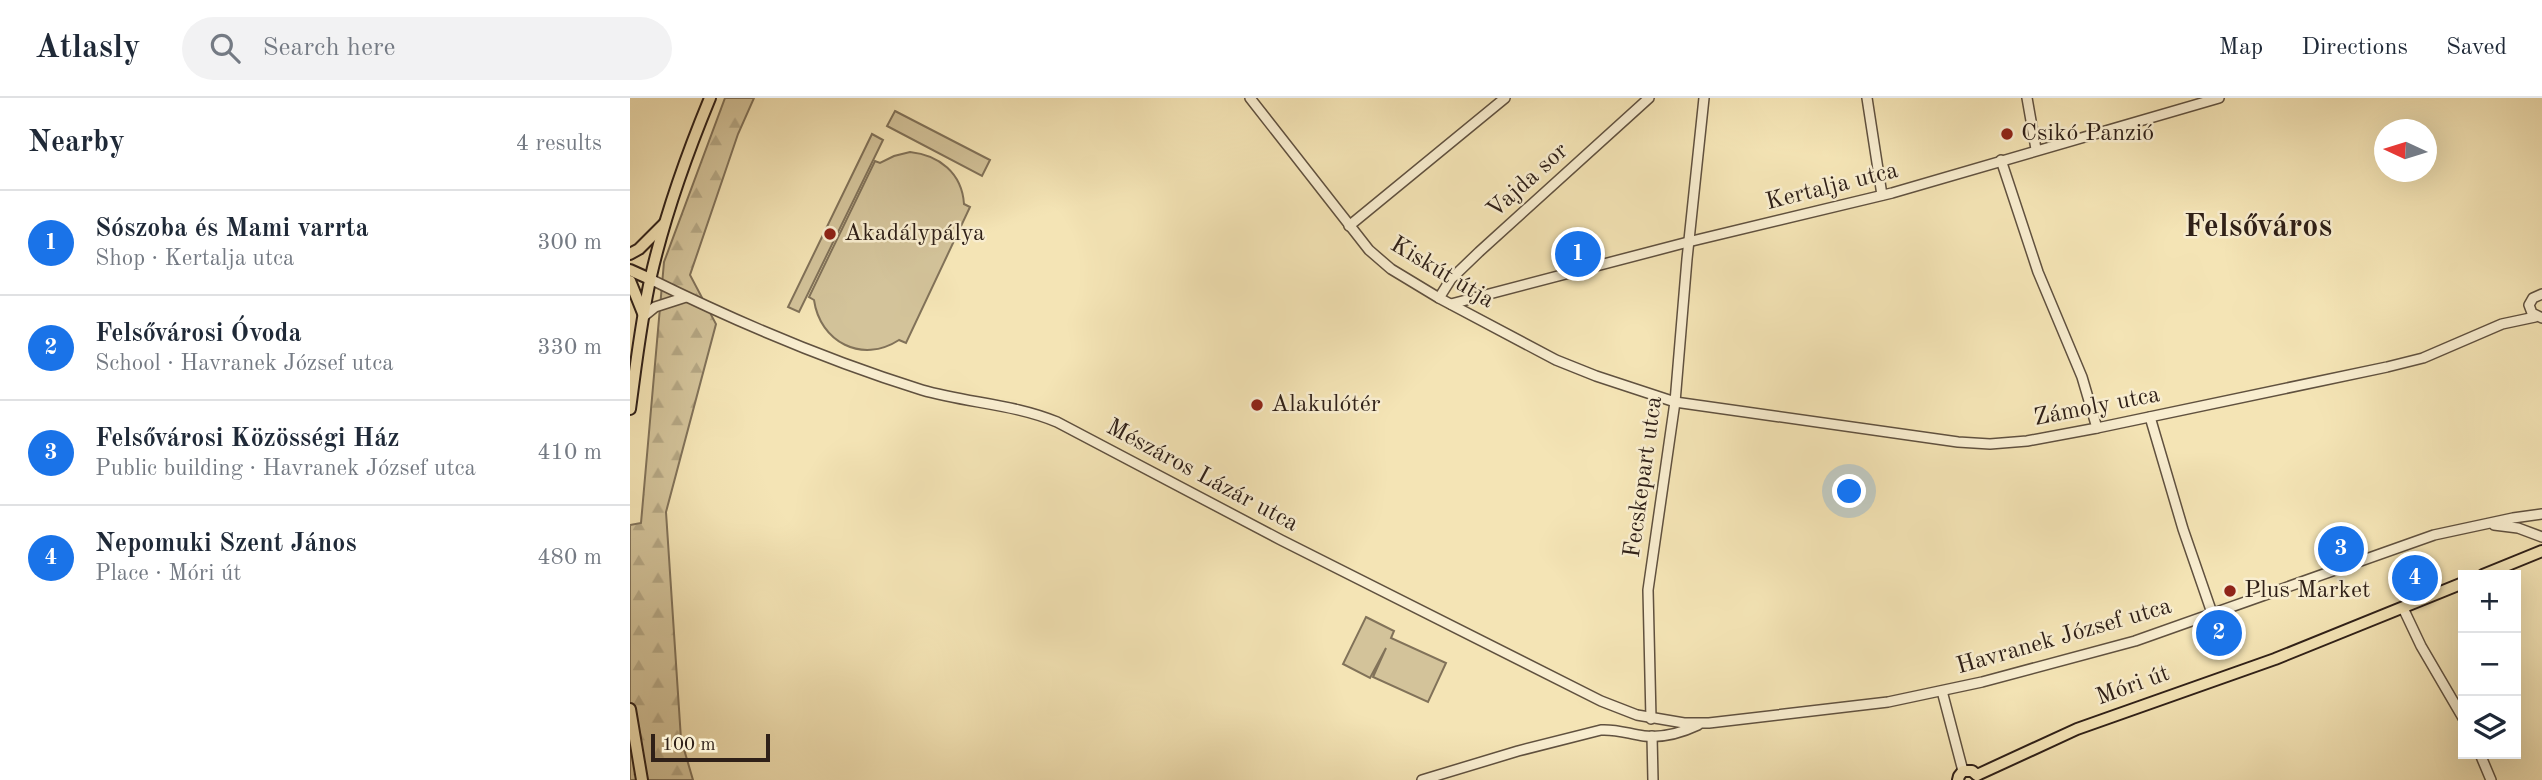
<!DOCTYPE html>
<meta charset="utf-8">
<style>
body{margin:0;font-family:"Old Standard TT",serif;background:#f2f2f3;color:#1f2937}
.controls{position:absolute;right:21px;bottom:21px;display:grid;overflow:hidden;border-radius:0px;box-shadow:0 7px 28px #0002}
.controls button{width:63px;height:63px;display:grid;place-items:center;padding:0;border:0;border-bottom:2px solid #e0e1e3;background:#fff;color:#1f2937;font:35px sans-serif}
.compass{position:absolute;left:1744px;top:21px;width:63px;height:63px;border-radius:50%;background:#fff;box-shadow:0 7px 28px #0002;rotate:274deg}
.scale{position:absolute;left:21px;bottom:18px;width:119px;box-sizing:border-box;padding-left:7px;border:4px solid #2f2018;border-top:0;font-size:19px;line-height:24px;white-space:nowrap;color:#2f2018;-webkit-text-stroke:5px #f8edcf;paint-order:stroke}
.you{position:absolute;left:1220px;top:394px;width:24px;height:24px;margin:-18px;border:5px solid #fff;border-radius:50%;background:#1a73e8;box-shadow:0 0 0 10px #1a73e833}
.badge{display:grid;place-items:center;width:46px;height:46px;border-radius:50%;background:#1a73e8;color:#fff;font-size:23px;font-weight:700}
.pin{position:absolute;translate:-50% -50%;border:4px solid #fff;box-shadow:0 2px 7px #0006}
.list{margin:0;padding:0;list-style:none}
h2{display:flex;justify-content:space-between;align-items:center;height:91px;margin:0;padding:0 28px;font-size:30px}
h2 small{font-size:23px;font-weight:400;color:#747a83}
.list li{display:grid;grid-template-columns:46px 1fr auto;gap:21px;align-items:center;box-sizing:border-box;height:105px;padding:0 28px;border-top:2px solid #e0e1e3}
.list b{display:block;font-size:26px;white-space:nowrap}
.list p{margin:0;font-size:23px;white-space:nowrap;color:#747a83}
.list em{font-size:23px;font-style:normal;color:#747a83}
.icon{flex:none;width:38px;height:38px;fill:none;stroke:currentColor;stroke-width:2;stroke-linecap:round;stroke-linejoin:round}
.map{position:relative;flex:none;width:1912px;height:682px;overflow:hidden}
header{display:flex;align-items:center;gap:42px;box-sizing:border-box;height:98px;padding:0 35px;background:#fff;border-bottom:2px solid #e0e1e3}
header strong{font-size:33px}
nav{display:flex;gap:38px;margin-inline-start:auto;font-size:24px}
.search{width:490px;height:63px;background:#f2f2f3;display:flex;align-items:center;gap:18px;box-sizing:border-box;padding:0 24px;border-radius:38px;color:#747a83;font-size:26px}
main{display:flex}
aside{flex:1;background:#fff}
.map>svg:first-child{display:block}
.forest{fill:url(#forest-firs);stroke:#817259;stroke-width:2}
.pitch{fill:#d3c39a;stroke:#817259;stroke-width:2}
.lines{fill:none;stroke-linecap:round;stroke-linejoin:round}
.minor-casing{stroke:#60513f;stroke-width:12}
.major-casing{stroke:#2f2018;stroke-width:14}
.minor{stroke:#f8edcf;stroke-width:9}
.major{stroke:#f4e4b5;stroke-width:10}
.poi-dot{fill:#8f2418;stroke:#f8edcf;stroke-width:2.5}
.labels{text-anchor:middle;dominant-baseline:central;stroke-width:5;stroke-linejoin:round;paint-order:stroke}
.poi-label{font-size:24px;fill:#2f2018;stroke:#f8edcf;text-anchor:start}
.street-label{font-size:24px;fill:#2f2018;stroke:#f8edcf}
.district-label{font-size:32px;font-weight:bold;fill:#2f2018;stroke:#f8edcf}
</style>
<header>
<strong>Atlasly</strong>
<div class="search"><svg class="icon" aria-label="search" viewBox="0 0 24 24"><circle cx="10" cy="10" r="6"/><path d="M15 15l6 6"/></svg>Search here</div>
<nav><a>Map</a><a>Directions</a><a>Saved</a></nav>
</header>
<main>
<aside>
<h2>Nearby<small>4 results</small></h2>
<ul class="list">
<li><span class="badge">1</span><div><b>Sószoba és Mami varrta</b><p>Shop · Kertalja utca</p></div><em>300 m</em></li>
<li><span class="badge">2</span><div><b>Felsővárosi Óvoda</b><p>School · Havranek József utca</p></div><em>330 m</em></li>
<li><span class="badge">3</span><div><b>Felsővárosi Közösségi Ház</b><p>Public building · Havranek József utca</p></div><em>410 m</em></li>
<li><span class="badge">4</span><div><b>Nepomuki Szent János</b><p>Place · Móri út</p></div><em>480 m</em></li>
</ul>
</aside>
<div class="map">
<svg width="1912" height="682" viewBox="0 0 1912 682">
<defs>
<pattern id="forest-firs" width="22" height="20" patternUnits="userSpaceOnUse" patternTransform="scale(1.75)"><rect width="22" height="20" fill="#d3c39a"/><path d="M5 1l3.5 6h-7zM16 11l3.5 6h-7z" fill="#b5a784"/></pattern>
</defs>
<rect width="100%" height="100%" fill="#f4e4b5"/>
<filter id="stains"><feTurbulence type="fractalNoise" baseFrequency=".00286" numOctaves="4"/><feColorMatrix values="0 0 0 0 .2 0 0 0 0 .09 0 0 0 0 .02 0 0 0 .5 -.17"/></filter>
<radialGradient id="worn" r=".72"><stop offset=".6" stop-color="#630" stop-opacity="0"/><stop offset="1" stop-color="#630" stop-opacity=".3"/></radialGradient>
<path class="forest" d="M95 0H124L108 36 60 177 86 226 36 414 51 641 63 682H0V427L11 425 34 164Z"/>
<g class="pitch">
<path d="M265 13 360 62 352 78 257 28Z"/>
<path d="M242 36 253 42 169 214 158 209Z"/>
<path d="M280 54C309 57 332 75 334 106L340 109 276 245 269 242C232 266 190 244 184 202L179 199 245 63 250 65 264 58Z"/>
<path d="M736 519 764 533 761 540 816 565 798 604 743 579 756 550 740 580 713 566Z"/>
</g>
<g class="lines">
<g class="minor-casing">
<g id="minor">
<path d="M620 0 739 152 761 171 809 200 926 262 966 278 1045 304 1328 344 1360 346 1397 343 1467 330 1757 269 1793 260 1872 226 1905 219"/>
<path d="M1237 0 1252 97"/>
<path d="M1397 0 1406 51"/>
<path d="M1371 62 1408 174 1452 279 1467 330"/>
<path d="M719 128 875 0"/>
<path d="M20 181C107 224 199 263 292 292 337 305 384 306 427 324L651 442 971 603 1007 617 1054 625H1079L1258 604 1352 584 1505 543 1804 437 1883 420 1912 416"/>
<path d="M1912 196 1903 200 1899 207 1902 215 1912 220"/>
<path d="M809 200 821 181 849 154 1019 0"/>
<path d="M821 206 1058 144 1262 95 1589 0"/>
<path d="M14 218 25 209 56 199"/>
<path d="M1520 319 1553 431 1582 515"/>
<path d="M1864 427 1888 430 1912 439"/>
<path d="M1773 510 1791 548 1833 620"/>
<path d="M1312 593 1333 673"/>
<path d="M1021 621 1018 492 1045 304 1057 161 1074 0"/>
<path d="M1022 638 1023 682"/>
<path d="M1850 656 1861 682"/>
<path d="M792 682 888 653 971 632C987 631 999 636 1014 638 1032 640 1051 635 1068 627"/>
</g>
</g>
<g class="major-casing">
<g id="major">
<path d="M0 156 9 151 34 126"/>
<path d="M0 172 20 181"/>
<path d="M0 183 13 215"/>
<path d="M0 311C6 267 11 222 21 178 35 117 56 58 80 0"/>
<path d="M1853 477 1912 453"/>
<path d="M0 611 12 682"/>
<path d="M1347 677 1447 631 1645 561 1833 485"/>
<path d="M1328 682 1329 678 1333 673H1342L1347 677"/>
</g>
</g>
<use href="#minor" class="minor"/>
<use href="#major" class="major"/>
</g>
<g class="poi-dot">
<circle cx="1377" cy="36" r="7"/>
<circle cx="200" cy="136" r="7"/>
<circle cx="627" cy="307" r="7"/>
<circle cx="1600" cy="493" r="7"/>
</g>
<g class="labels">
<g class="poi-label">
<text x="1391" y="36">Csikó Panzió</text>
<text x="214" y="136">Akadálypálya</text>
<text x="641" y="307">Alakulótér</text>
<text x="1614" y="493">Plus Market</text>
</g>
<g class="street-label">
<text transform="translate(898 83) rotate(-42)">Vajda sor</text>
<text transform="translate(1202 89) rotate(-14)">Kertalja utca</text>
<text transform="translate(812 175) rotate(31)">Kiskút útja</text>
<text transform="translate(1467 309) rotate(-11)">Zámoly utca</text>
<text transform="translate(572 378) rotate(28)">Mészáros Lázár utca</text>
<text transform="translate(1014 379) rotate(-82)">Fecskepart utca</text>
<text transform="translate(1434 539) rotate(-16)">Havranek József utca</text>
<text transform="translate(1503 588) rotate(-20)">Móri út</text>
</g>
<g class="district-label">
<text x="1628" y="130">Felsőváros</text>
</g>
</g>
<rect width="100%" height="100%" filter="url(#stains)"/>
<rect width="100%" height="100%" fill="url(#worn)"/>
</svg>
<div class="controls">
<button>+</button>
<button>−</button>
<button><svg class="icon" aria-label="layers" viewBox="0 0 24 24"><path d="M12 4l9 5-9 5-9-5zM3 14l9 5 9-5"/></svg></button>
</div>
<svg class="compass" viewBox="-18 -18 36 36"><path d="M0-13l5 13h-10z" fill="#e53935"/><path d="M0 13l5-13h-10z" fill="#747a83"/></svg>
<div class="scale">100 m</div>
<div class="you"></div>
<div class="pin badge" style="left:948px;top:156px">1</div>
<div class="pin badge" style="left:1589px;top:535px">2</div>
<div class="pin badge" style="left:1711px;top:451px">3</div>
<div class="pin badge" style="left:1785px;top:480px">4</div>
</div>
</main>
